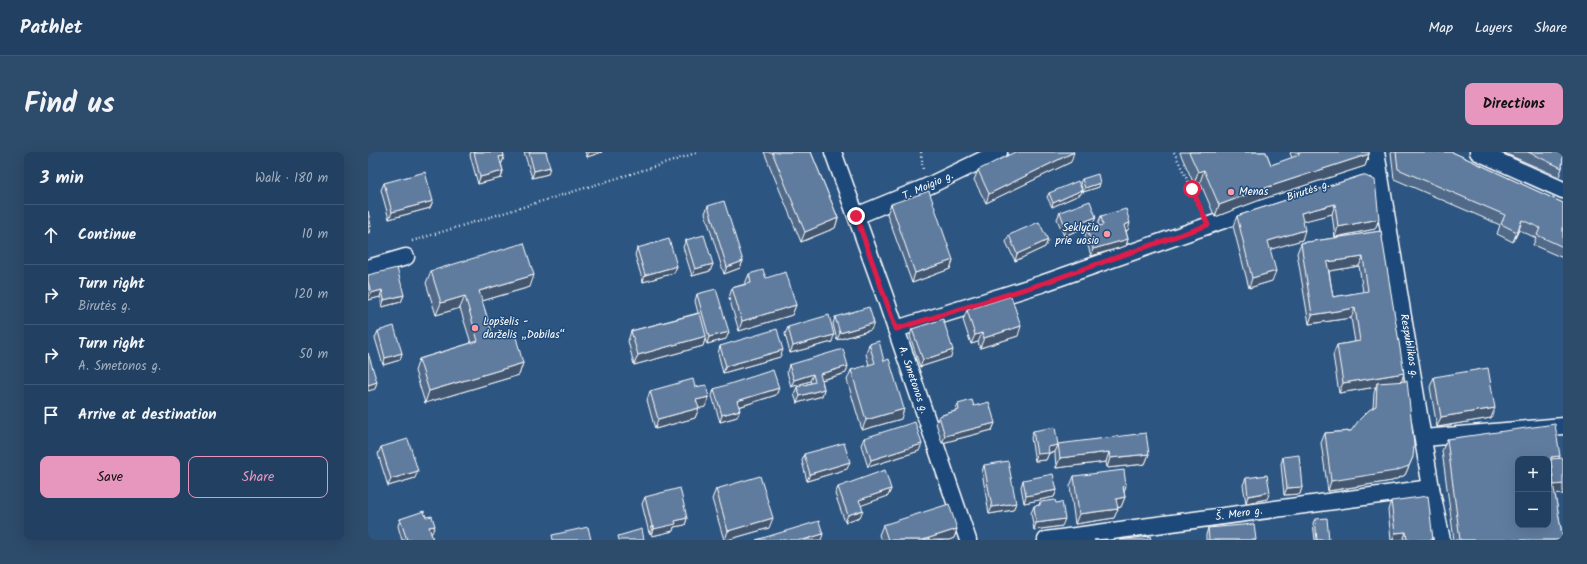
<!DOCTYPE html>
<meta charset="utf-8">
<style>
body{margin:0;font-family:Kalam,sans-serif;background:#2d4b6b;color:#f1f3f6}
.controls{position:absolute;right:12px;bottom:12px;display:grid;overflow:hidden;border-radius:8px;box-shadow:0 4px 16px #0002}
.controls button{width:36px;height:36px;display:grid;place-items:center;padding:0;border:0;border-bottom:1px solid #3e5977;background:#214062;color:#f1f3f6;font:20px sans-serif}
.stop{position:absolute;width:12px;height:12px;margin:-9px;border:3px solid #e11d48;border-radius:50%;background:#fff}
.stop.end{background:#e11d48;border-color:#fff;box-shadow:0 1px 4px #0008}
.list{margin:0;padding:0;list-style:none}
h2{display:flex;justify-content:space-between;align-items:center;height:52px;margin:0;padding:0 16px;font-size:17px}
h2 small{font-size:13px;font-weight:400;color:#a2afbe}
.list li{display:grid;grid-template-columns:26px 1fr auto;gap:12px;align-items:center;box-sizing:border-box;height:60px;padding:0 16px;border-top:1px solid #3e5977}
.list b{display:block;font-size:15px;white-space:nowrap}
.list p{margin:0;font-size:13px;white-space:nowrap;color:#a2afbe}
.list em{font-size:13px;font-style:normal;color:#a2afbe}
.actions{display:flex;gap:8px;padding:12px 16px}
.actions a{flex:1;padding:9px 0;border:1px solid #e797bd;border-radius:8px;text-align:center;font-size:14px;color:#e797bd}
.actions .main{background:#e797bd;color:#111}
.icon{flex:none;width:22px;height:22px;fill:none;stroke:currentColor;stroke-width:2;stroke-linecap:round;stroke-linejoin:round}
.map{position:relative;flex:none;width:1195px;height:388px;overflow:hidden;border-radius:8px}
header{display:flex;align-items:center;gap:24px;box-sizing:border-box;height:56px;padding:0 20px;background:#214062;border-bottom:1px solid #3e5977}
header strong{font-size:19px}
nav{display:flex;gap:22px;margin-inline-start:auto;font-size:14px}
.intro{display:flex;align-items:center;justify-content:space-between;box-sizing:border-box;height:96px;padding:0 24px}
h1{margin:0;font-size:28px}
.button{padding:10px 18px;border-radius:8px;background:#e797bd;color:#111;font-size:14px;font-weight:700}
main{display:flex;gap:24px;padding:0 24px}
aside{flex:1;background:#214062;border-radius:8px;box-shadow:0 4px 16px #0002}
.map>svg:first-child{display:block}
.lines{fill:none;stroke-linecap:round;stroke-linejoin:round}
.minor-casing{stroke:#fff;stroke-width:19}
.path{stroke:#fff;stroke-width:2.5;stroke-dasharray:1 3;stroke-linecap:butt}
.minor{stroke:#1f4a7a;stroke-width:16}
.wall{fill:#516b89;stroke:#fff;fill-rule:evenodd}
.shaded-wall{fill:#42576f;stroke:#fff}
.building{fill:#5e7c9f;stroke:#fff;fill-rule:evenodd}
.route{stroke:#e11d48;stroke-width:5}
.poi-dot{fill:#ff9aa2;stroke:#1f4a7a;stroke-width:1.5}
.labels{text-anchor:middle;dominant-baseline:central;stroke-width:3;stroke-linejoin:round;paint-order:stroke}
.street-label{font-size:11px;fill:#fff;stroke:#1f4a7a}
.poi-label{font-size:11px;fill:#fff;stroke:#1f4a7a;text-anchor:start}
</style>
<header>
<strong>Pathlet</strong>
<nav><a>Map</a><a>Layers</a><a>Share</a></nav>
</header>
<div class="intro"><h1>Find us</h1><a class="button">Directions</a></div>
<main>
<aside>
<h2>3 min<small>Walk · 180 m</small></h2>
<ul class="list">
<li><svg class="icon" aria-label="ahead" viewBox="0 0 24 24"><path d="M12 20V5M6 11l6-6 6 6"/></svg><div><b>Continue</b></div><em>10 m</em></li>
<li><svg class="icon" aria-label="right" viewBox="0 0 24 24"><path d="M7 20v-9h11M14 6l5 5-5 5"/></svg><div><b>Turn right</b><p>Birutės g.</p></div><em>120 m</em></li>
<li><svg class="icon" aria-label="right" viewBox="0 0 24 24"><path d="M7 20v-9h11M14 6l5 5-5 5"/></svg><div><b>Turn right</b><p>A. Smetonos g.</p></div><em>50 m</em></li>
<li><svg class="icon" aria-label="arrive" viewBox="0 0 24 24"><path d="M6 21V4h12l-3 4 3 4H6"/></svg><div><b>Arrive at destination</b></div></li>
</ul>
<div class="actions"><a class="main">Save</a><a>Share</a></div>
</aside>
<div class="map">
<svg width="1195" height="388" viewBox="0 0 1195 388">
<rect width="100%" height="100%" fill="#2c5582"/>
<filter id="ink" filterUnits="userSpaceOnUse"><feTurbulence type="fractalNoise" baseFrequency=".025" numOctaves="2"/><feDisplacementMap in="SourceGraphic" scale="8" xChannelSelector="R" yChannelSelector="G"/><feConvolveMatrix kernelMatrix="1 2 1 2 8 2 1 2 1" color-interpolation-filters="sRGB"/></filter>
<g filter="url(#ink)">
<g class="lines">
<g class="minor-casing">
<g id="minor">
<path d="M465 0 517 145 600 388"/>
<path d="M1008 0 1063 336 1074 388"/>
<path d="M1110 0 1195 38"/>
<path d="M488 64 556 36 631 0"/>
<path d="M0 116 38 105"/>
<path d="M528 177 673 132 1010 14"/>
<path d="M1056 286 1195 274"/>
<path d="M678 388 1063 336"/>
</g>
</g>
<g class="path">
<path d="M553 0 555 18"/>
<path d="M806 0 834 59"/>
<path d="M44 89 305 9 330 0"/>
</g>
<use href="#minor" class="minor"/>
</g>
<g class="wall">
<path d="M103 0H135L136 4 134 11H133L135 19 133 26 110 32 102 3Z"/>
<path d="M156 0H178L180 22 164 26Z"/>
<path d="M217 0H234L219 5Z"/>
<path d="M396 0H443L470 66 467 76 433 90Z"/>
<path d="M812 0H898L903 13 924 6 922 1 923 0H1001V2L997 14 892 48 847 65 832 30 826 32 812 1Z"/>
<path d="M1023 0H1084L1195 51V106L1165 93 1168 86 1151 78 1145 90 1129 82 1132 73 1026 27Z"/>
<path d="M1134 0H1195L1194 16 1191 25Z"/>
<path d="M703 10 618 51 606 28 610 18Z"/>
<path d="M995 23 1011 67 1007 77 967 85 964 62 935 69 934 88 902 97 904 129 881 136 865 74 869 64Z"/>
<path d="M714 27 731 35 715 40 712 30Z"/>
<path d="M16 31 62 56 21 67 13 38Z"/>
<path d="M681 41 713 42 684 55 679 45Z"/>
<path d="M523 52 585 108 582 117 544 131 519 62Z"/>
<path d="M340 54 375 109 372 116 356 122 337 61Z"/>
<path d="M692 60 725 72 696 84 689 67Z"/>
<path d="M733 64 760 78 758 79 760 87 758 94 723 104 717 84 719 77 731 74 730 71Z"/>
<path d="M1013 79 1033 229 1041 314 1037 323 1024 329 960 339 953 291 957 281 983 279 1005 256 1006 241 1008 235 971 241 965 203 969 193 987 190 983 166 941 172 929 101 933 91ZM991 114 995 140 965 145 961 119Z"/>
<path d="M641 83 680 88 677 95 647 109 638 90Z"/>
<path d="M318 88 345 112 342 119 324 124 315 95Z"/>
<path d="M269 96 309 114 306 121 275 130 267 103Z"/>
<path d="M63 119 162 135 114 149 125 184 155 211 151 223 57 251 47 219 51 207 103 191 92 156 68 163 58 131Z"/>
<path d="M381 122 398 126 428 153 424 163 371 179 361 146 364 136 377 132Z"/>
<path d="M0 123 36 143 33 150 14 155 12 145 0 148Z"/>
<path d="M329 142 358 187 339 192 337 187 335 194 266 213 260 189 263 179 330 161 327 149Z"/>
<path d="M599 158 650 184 612 196 610 190 603 192 595 168Z"/>
<path d="M467 165 503 178 469 188 465 172Z"/>
<path d="M420 175 464 190 422 201 417 182Z"/>
<path d="M544 177 583 205 552 215 542 184Z"/>
<path d="M10 179 34 201 32 208 15 213 7 186Z"/>
<path d="M501 192 533 267 494 278 479 228 483 218 501 213 498 202Z"/>
<path d="M352 194 412 205 355 221 350 201Z"/>
<path d="M421 213 478 221 454 228 456 237 454 244 429 251 426 242 429 235 443 231 442 229 423 235 419 220Z"/>
<path d="M1066 225 1123 266 1069 275 1062 235Z"/>
<path d="M411 236 408 243 371 255 369 265 352 270 344 244 346 237Z"/>
<path d="M282 239 337 255 331 256 327 266 287 277 279 248Z"/>
<path d="M590 252 606 254 627 271 624 278 574 291 568 271 571 264 587 259Z"/>
<path d="M665 279 690 293 781 302 777 312 739 316 738 310 688 316 687 302V300L681 301 678 308 667 309 663 286Z"/>
<path d="M496 286 551 299 500 315 493 293Z"/>
<path d="M1079 287 1191 307 1195 342H1187L1195 388H1086L1074 299Z"/>
<path d="M13 295 47 326 20 334 10 302Z"/>
<path d="M436 302 479 317 439 329 434 309Z"/>
<path d="M915 305 934 335 932 342 916 343 913 312Z"/>
<path d="M616 313 648 351 645 358 621 362 614 320Z"/>
<path d="M706 324 756 340 757 345 753 355 750 356 746 366 707 372 702 334Z"/>
<path d="M878 326 899 347 878 351 875 333Z"/>
<path d="M655 328 689 338 686 345 656 351 653 335Z"/>
<path d="M470 335 523 337 520 344 493 353 492 365 477 370 467 342Z"/>
<path d="M348 337 401 376 359 388H356L344 347Z"/>
<path d="M277 345 319 366 317 373 306 375 305 379 284 384 283 381H281L274 352Z"/>
<path d="M1023 349 1065 388H1023L1020 358Z"/>
<path d="M672 350 694 374 666 378 663 361 666 354 671 353Z"/>
<path d="M58 365 64 381H63L65 388H34L30 374 32 367Z"/>
<path d="M947 367 961 388H947L945 371Z"/>
<path d="M515 373 589 377 586 386 581 388H513L511 383Z"/>
<path d="M840 376 888 388H838V383Z"/>
</g>
<g class="shaded-wall">
<path d="M221 0H234L219 5Z"/>
<path d="M706 0 703 10 618 51 621 42Z"/>
<path d="M1001 2 997 14 892 48 847 65 851 53 897 36Z"/>
<path d="M136 4 134 11 129 12 131 5Z"/>
<path d="M182 15 180 22 164 26 166 19Z"/>
<path d="M836 18 832 30 826 32 830 20Z"/>
<path d="M135 19 133 26 110 32 112 25Z"/>
<path d="M732 31 731 35 715 40 717 36Z"/>
<path d="M714 38 713 42 684 55 685 51Z"/>
<path d="M65 49 62 56 21 67 24 60Z"/>
<path d="M967 52 964 62 929 71 933 61Z"/>
<path d="M728 65 725 72 696 84 698 77Z"/>
<path d="M470 66 467 76 433 90 437 80Z"/>
<path d="M1011 67 1007 77 967 85 970 75Z"/>
<path d="M1154 68 1151 78 1145 90 1149 80Z"/>
<path d="M762 71 760 78 754 80 756 73Z"/>
<path d="M3 74 1 81H0V75Z"/>
<path d="M937 78 934 88 897 99 900 89Z"/>
<path d="M760 87 758 94 723 104 725 97Z"/>
<path d="M680 88 677 95 647 109 649 102Z"/>
<path d="M995 105 991 114 956 120 959 110Z"/>
<path d="M585 108 582 117 544 131 547 121Z"/>
<path d="M375 109 372 116 356 122 359 115Z"/>
<path d="M345 112 342 119 324 124 327 117Z"/>
<path d="M309 114 306 121 275 130 277 123Z"/>
<path d="M908 119 904 129 881 136 884 126Z"/>
<path d="M166 123 162 135 107 151 111 139Z"/>
<path d="M14 138 12 145 0 148 3 141Z"/>
<path d="M36 143 33 150 14 155 16 148Z"/>
<path d="M97 144 92 156 68 163 73 151Z"/>
<path d="M428 153 424 163 371 179 374 169Z"/>
<path d="M987 156 983 166 941 172 944 163Z"/>
<path d="M506 171 503 178 469 188 472 181Z"/>
<path d="M653 174 650 184 612 196 616 186Z"/>
<path d="M361 180 358 187 339 192 341 185Z"/>
<path d="M614 181 610 190 603 192 607 183Z"/>
<path d="M466 183 464 190 422 201 425 194Z"/>
<path d="M338 184 335 194 266 213 270 203Z"/>
<path d="M415 198 412 205 355 221 358 214Z"/>
<path d="M585 198 583 205 552 215 555 208Z"/>
<path d="M34 201 32 208 15 213 17 206Z"/>
<path d="M155 211 151 223 57 251 61 239Z"/>
<path d="M480 214 478 221 449 229 452 222Z"/>
<path d="M1036 221 1033 231H1009L1008 235 971 241 975 231Z"/>
<path d="M445 222 442 229 423 235 426 228Z"/>
<path d="M9 230 7 237 0 239V233Z"/>
<path d="M411 236 408 243 367 256 369 249Z"/>
<path d="M456 237 454 244 429 251 432 244Z"/>
<path d="M341 245 337 255 325 258 328 248Z"/>
<path d="M331 256 327 266 287 277 290 267Z"/>
<path d="M1127 256 1123 266 1069 275 1073 265Z"/>
<path d="M536 257 533 267 494 278 498 268Z"/>
<path d="M372 258 369 265 352 270 354 263Z"/>
<path d="M627 271 624 278 574 291 577 284Z"/>
<path d="M554 292 551 299 500 315 503 308Z"/>
<path d="M690 293 687 300 681 301 678 308 667 309 669 302 680 295Z"/>
<path d="M741 300 738 310 688 316 692 306Z"/>
<path d="M781 302 777 312 739 316 742 306Z"/>
<path d="M1192 304 1187 316 1183 317V305Z"/>
<path d="M1045 305 1037 323 1024 329 960 339 963 329Z"/>
<path d="M482 310 479 317 439 329 442 322Z"/>
<path d="M50 319 47 326 20 334 23 327Z"/>
<path d="M1195 332V342L1181 343 1184 333Z"/>
<path d="M758 334 755 344V335Z"/>
<path d="M934 335 932 342 916 343 919 336Z"/>
<path d="M523 337 520 344 489 355 491 348Z"/>
<path d="M689 338 686 345 656 351 658 344Z"/>
<path d="M902 340 899 347 878 351 880 344Z"/>
<path d="M757 345 753 355 745 356 748 347Z"/>
<path d="M648 351 645 358 621 362 624 355Z"/>
<path d="M750 357 746 366 707 372 711 362Z"/>
<path d="M495 358 492 365 477 370 480 363Z"/>
<path d="M319 366 317 373 306 375 305 379 284 384 286 377 307 369Z"/>
<path d="M405 366 401 376 359 388H357L360 379Z"/>
<path d="M697 367 694 374 666 378 668 371Z"/>
<path d="M67 374 64 381 58 382 61 375Z"/>
<path d="M284 374H286L283 381H281Z"/>
<path d="M589 377 586 386 581 388H555Z"/>
<path d="M1038 380 1035 388H1025L1027 381Z"/>
<path d="M455 382 453 388H435Z"/>
</g>
<g class="building">
<path d="M106 0H135L136 4 131 5 135 19 112 25Z"/>
<path d="M161 0H178L182 15 166 19Z"/>
<path d="M404 0H443L470 66 437 80Z"/>
<path d="M647 0H706L621 42 610 18Z"/>
<path d="M821 0H898L903 13 931 3 930 0H1001V2L897 36 851 53 836 18 830 20Z"/>
<path d="M1028 0H1084L1195 51V95L1169 83 1172 76 1154 68 1149 80 1133 72 1137 63 1030 17Z"/>
<path d="M1160 0H1195L1194 16Z"/>
<path d="M57 20 65 49 24 60 16 31Z"/>
<path d="M730 22 732 31 717 36 714 27Z"/>
<path d="M995 23 1007 28 1011 67 970 75 967 52 933 61 937 78 900 89 908 119 884 126 869 64Z"/>
<path d="M710 29 714 38 685 51 681 41Z"/>
<path d="M561 39 585 108 547 121 523 52Z"/>
<path d="M356 49 375 109 359 115 340 54Z"/>
<path d="M722 49 728 65 698 77 692 60Z"/>
<path d="M758 57 762 71 756 73 760 87 725 97 719 77 735 73 733 64Z"/>
<path d="M0 59 3 74 0 75Z"/>
<path d="M671 70 680 88 649 102 641 83Z"/>
<path d="M1013 79 1036 221 975 231 969 193 992 189 987 156 944 163 933 91ZM995 105 1000 139 965 145 959 110Z"/>
<path d="M336 83 345 112 327 117 318 88Z"/>
<path d="M301 87 309 114 277 123 269 96Z"/>
<path d="M156 91 166 123 111 139 125 184 146 178 155 211 61 239 51 207 110 189 97 144 73 151 63 119Z"/>
<path d="M29 116 36 143 16 148 14 138 3 141 0 129V123Z"/>
<path d="M395 118 398 126 418 120 428 153 374 169 364 136 383 131 381 122Z"/>
<path d="M348 137 361 180 341 185 329 142Z"/>
<path d="M643 144 653 174 616 186 614 181 607 183 599 158Z"/>
<path d="M501 155 506 171 472 181 467 165Z"/>
<path d="M332 161 338 184 270 203 263 179Z"/>
<path d="M461 163 466 183 425 194 420 175Z"/>
<path d="M575 167 585 198 555 208 544 177Z"/>
<path d="M26 174 34 201 17 206 10 179Z"/>
<path d="M409 177 415 198 358 214 352 194Z"/>
<path d="M511 189 516 209 521 207 536 257 498 268 483 218 507 211 501 192Z"/>
<path d="M475 197 480 214 452 222 456 237 432 244 429 235 447 230 445 222 426 228 421 213Z"/>
<path d="M0 201 9 230 0 233Z"/>
<path d="M1120 216 1127 256 1073 265 1066 225Z"/>
<path d="M405 218 411 236 369 249 372 258 354 263 346 237Z"/>
<path d="M325 227 327 235 338 233 341 245 328 248 331 256 290 267 282 239Z"/>
<path d="M1039 229 1046 293 1045 305 1041 314 1027 319 963 329 957 281 983 279 991 268 1001 258 1008 254 1009 231Z"/>
<path d="M604 248 606 254 621 250 627 271 577 284 571 264 591 258 590 252Z"/>
<path d="M547 270 554 292 503 308 496 286Z"/>
<path d="M1187 272 1192 304 1183 305 1185 331 1195 388H1092L1079 287ZM1150 307H1180V373H1150Z"/>
<path d="M687 275 690 293 680 295 681 301 669 302 665 279Z"/>
<path d="M778 281 781 302 742 306 741 300 692 306 690 292Z"/>
<path d="M40 287 50 319 23 327 13 295Z"/>
<path d="M476 291 482 310 442 322 436 302Z"/>
<path d="M931 303 934 335 919 336 915 305Z"/>
<path d="M1195 306V332L1186 333 1183 307Z"/>
<path d="M640 309 648 351 624 355 616 313Z"/>
<path d="M517 318 523 337 491 348 495 358 480 363 470 335Z"/>
<path d="M756 318 758 334 755 335 757 345 748 347 750 357 711 362 706 324Z"/>
<path d="M685 322 689 338 658 344 655 328Z"/>
<path d="M899 323 902 340 880 344 878 326Z"/>
<path d="M392 324 405 366 360 379 348 337Z"/>
<path d="M312 336 319 366 307 369 308 372 286 377V374H284L277 345Z"/>
<path d="M1060 344 1065 388H1039L1038 380 1027 381 1023 349Z"/>
<path d="M687 348 688 351 694 350 697 367 668 371 666 354 672 353V350Z"/>
<path d="M581 352 589 377 555 388H520L515 373Z"/>
<path d="M56 359 58 365 64 364 67 374 61 375 65 388H39L32 367Z"/>
<path d="M959 366 961 388H949L947 367Z"/>
<path d="M451 369 455 382 435 388H388Z"/>
<path d="M886 372 888 388H841L840 376Z"/>
<path d="M220 375 223 388H185L184 383Z"/>
<path d="M274 377 276 388H251L250 384Z"/>
<path d="M782 384 783 388H751Z"/>
<path d="M739 387V388H726Z"/>
</g>
</g>
<g class="lines" filter="url(#ink)">
<path class="route" d="M488 64 528 177 673 132 840 73 824 37"/>
</g>
<g class="poi-dot">
<circle cx="863" cy="40" r="4"/>
<circle cx="739" cy="82" r="4"/>
<circle cx="107" cy="176" r="4"/>
</g>
<g class="labels">
<g class="street-label">
<text transform="translate(560 34) rotate(-24)">T. Moigio g.</text>
<text transform="translate(940 39) rotate(-19)">Birutės g.</text>
<text transform="translate(1041 194) rotate(80)">Respublikos g.</text>
<text transform="translate(545 228) rotate(71)">A. Smetonos g.</text>
<text transform="translate(871 362) rotate(-8)">Š. Mero g.</text>
</g>
<g class="poi-label">
<text x="871" y="40">Menas</text>
<text x="731" y="76" text-anchor="end">Seklyčia<tspan x="731" dy="13">prie uosio</tspan></text>
<text x="115" y="170">Lopšelis -<tspan x="115" dy="13">darželis „Dobilas“</tspan></text>
</g>
</g>
</svg>
<div class="controls">
<button>+</button>
<button>−</button>
</div>
<div class="stop" style="left:824px;top:37px"></div>
<div class="stop end" style="left:488px;top:64px"></div>
</div>
</main>
